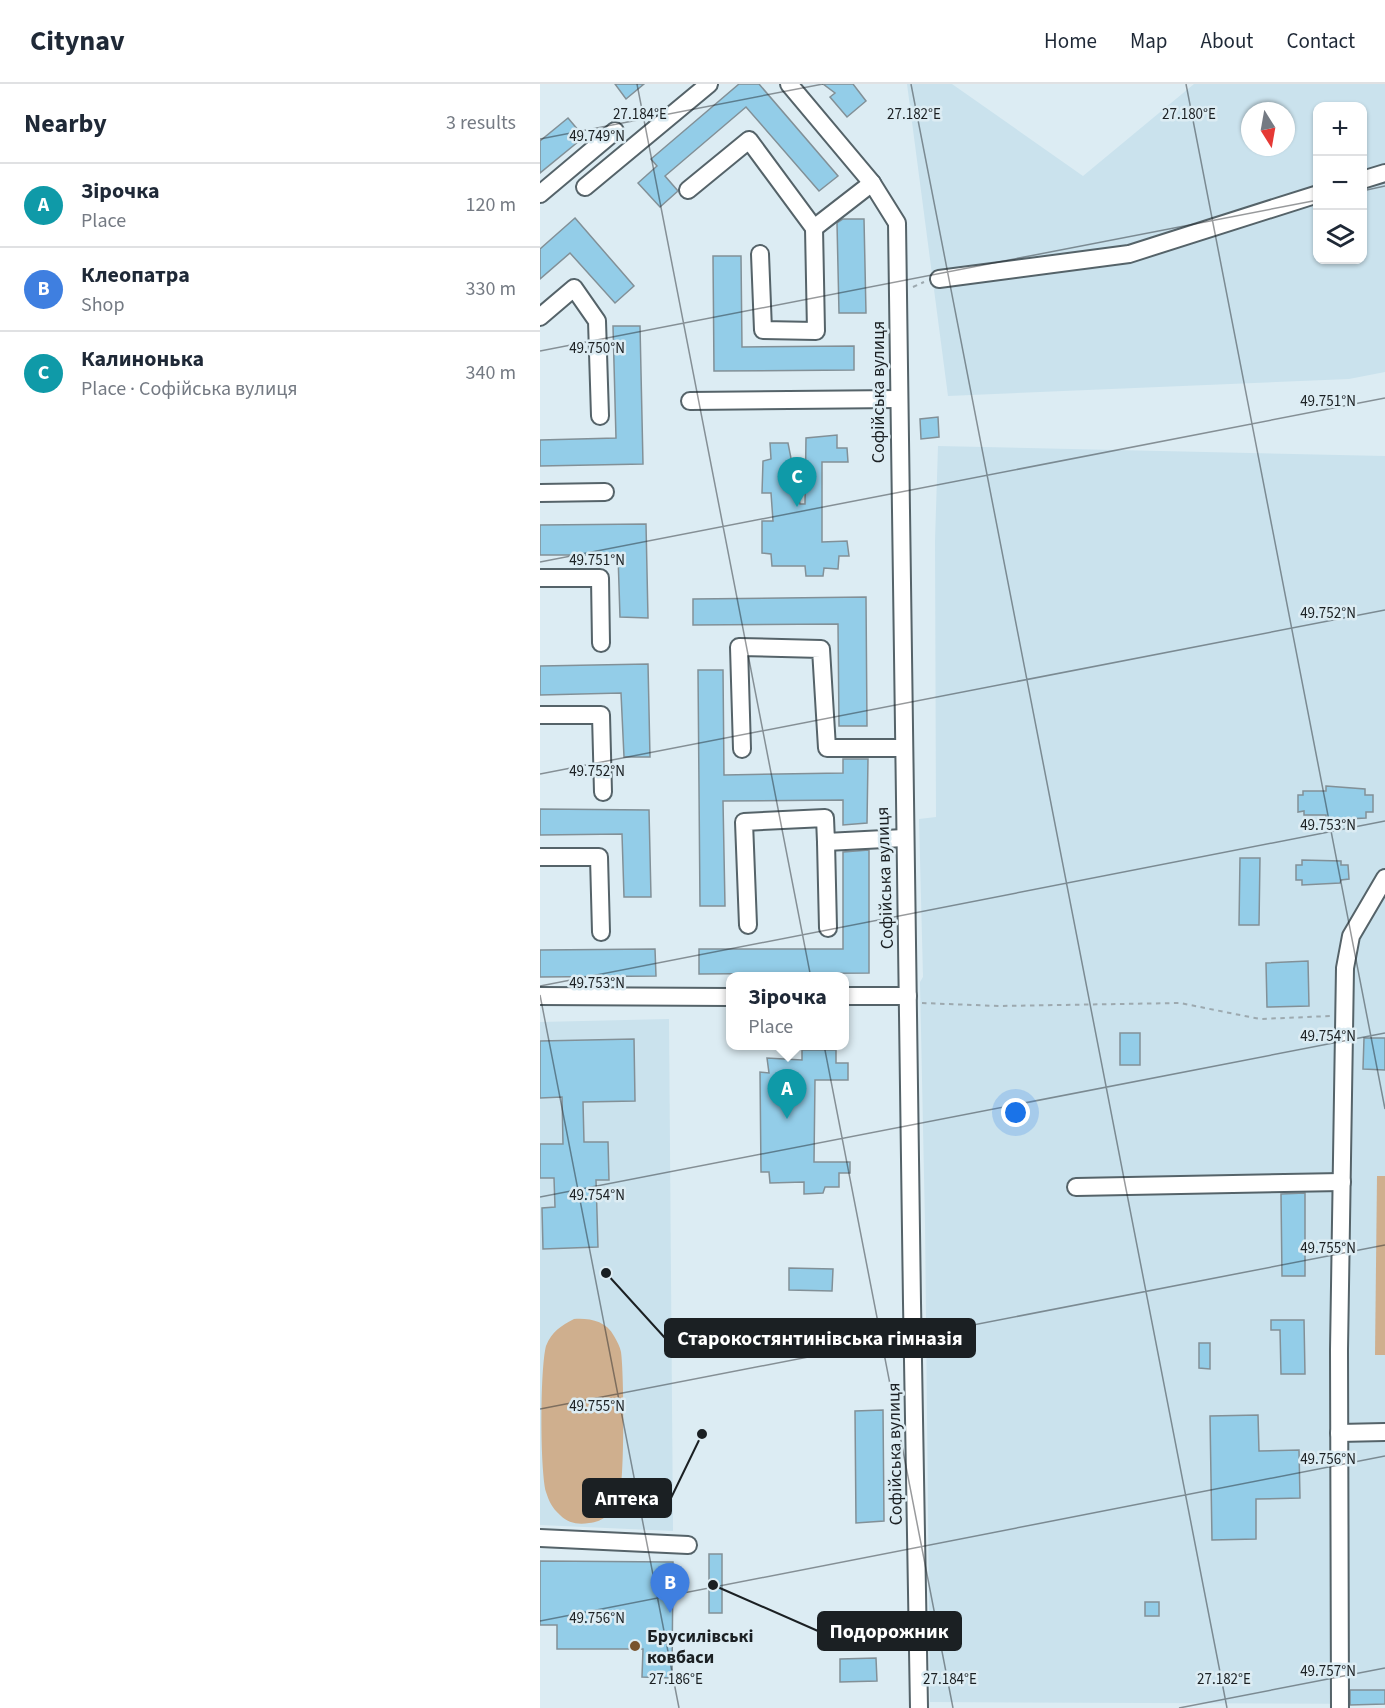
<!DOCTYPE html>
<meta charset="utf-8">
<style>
body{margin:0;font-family:"Source Sans 3",sans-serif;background:#f2f2f3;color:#1f2937}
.controls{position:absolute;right:18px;top:18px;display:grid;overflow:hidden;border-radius:12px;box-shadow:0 2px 4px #0004}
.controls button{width:54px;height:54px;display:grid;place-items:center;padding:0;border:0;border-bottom:2px solid #e0e1e3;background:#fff;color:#1f2937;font:30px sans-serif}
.compass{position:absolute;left:701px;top:18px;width:54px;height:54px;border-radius:50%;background:#fff;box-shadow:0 2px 4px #0004;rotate:169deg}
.you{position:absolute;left:476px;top:1029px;width:21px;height:21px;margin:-15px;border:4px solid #fff;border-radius:50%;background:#1a73e8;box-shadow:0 0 0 9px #1a73e833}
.badge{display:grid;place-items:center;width:39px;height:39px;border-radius:50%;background:#0f766e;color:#fff;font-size:20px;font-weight:700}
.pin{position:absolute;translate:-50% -50px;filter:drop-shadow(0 2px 3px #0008)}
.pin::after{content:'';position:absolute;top:32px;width:21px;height:18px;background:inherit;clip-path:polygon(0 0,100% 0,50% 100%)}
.popup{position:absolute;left:186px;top:888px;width:123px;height:78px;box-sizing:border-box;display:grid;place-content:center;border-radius:12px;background:#fff;filter:drop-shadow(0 2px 4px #0005);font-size:20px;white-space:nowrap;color:#747a83}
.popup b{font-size:22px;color:#1f2937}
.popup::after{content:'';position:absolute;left:50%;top:100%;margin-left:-12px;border:12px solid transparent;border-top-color:#fff}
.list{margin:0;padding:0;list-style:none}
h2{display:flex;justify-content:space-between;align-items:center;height:78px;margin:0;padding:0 24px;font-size:26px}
h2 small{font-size:20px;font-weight:400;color:#747a83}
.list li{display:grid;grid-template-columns:39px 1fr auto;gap:18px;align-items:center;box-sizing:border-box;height:84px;padding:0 24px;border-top:2px solid #e0e1e3}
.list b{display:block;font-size:22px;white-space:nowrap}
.list p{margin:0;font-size:20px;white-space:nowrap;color:#747a83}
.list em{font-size:20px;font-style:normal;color:#747a83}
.icon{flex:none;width:33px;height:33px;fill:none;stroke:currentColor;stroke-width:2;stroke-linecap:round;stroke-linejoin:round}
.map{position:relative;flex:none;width:845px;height:1624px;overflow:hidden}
header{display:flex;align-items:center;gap:36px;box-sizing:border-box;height:84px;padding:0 30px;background:#fff;border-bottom:2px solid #e0e1e3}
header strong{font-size:28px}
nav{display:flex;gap:33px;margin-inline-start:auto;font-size:21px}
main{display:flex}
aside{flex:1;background:#fff}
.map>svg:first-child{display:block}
.built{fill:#cae2ed;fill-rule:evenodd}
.green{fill:#cfaf8e}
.building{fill:#93cde8;stroke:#829097;stroke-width:1.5}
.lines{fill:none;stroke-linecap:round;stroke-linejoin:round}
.minor-casing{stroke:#556369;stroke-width:20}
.path{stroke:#9da9af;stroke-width:2;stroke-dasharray:4.5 4.5;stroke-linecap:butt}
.minor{stroke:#fff;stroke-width:16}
.ticks{fill:none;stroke:#1b2023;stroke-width:1.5;stroke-opacity:0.45}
.poi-dot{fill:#78542e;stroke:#dcecf3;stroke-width:2}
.labels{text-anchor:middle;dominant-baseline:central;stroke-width:5;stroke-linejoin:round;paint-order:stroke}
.street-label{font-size:18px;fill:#1b2023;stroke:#dcecf3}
.poi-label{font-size:18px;font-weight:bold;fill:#1b2023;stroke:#dcecf3;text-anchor:start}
.ticks-label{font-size:15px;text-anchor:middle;fill:#1b2023;stroke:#dcecf3;stroke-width:5;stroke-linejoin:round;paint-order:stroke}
.leader{fill:none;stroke:#1b2023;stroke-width:2}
.callout-dot{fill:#1b2023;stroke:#dcecf3;stroke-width:2}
.callout{fill:#1b2023;stroke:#1b2023;stroke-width:2}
.callout-label{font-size:20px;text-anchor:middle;font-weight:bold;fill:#fff}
</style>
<header>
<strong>Citynav</strong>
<nav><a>Home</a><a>Map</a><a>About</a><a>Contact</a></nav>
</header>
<main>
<aside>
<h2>Nearby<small>3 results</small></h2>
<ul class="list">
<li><span class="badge" style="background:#0f9aa8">A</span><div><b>Зірочка</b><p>Place</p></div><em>120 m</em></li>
<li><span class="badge" style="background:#3f7fe0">B</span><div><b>Клеопатра</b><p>Shop</p></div><em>330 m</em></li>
<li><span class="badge" style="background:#0f9aa8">C</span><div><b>Калинонька</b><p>Place · Софійська вулиця</p></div><em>340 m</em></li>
</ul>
</aside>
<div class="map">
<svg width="845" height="1624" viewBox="0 0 845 1624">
<rect width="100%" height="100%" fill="#dcecf3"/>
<g class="built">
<path d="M367 0H412L543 92 654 0H845V288L809 295 408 312ZM778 22H822V176H778ZM710 27H746V63H710Z"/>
<path d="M398 362 845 372V1620L390 1618 385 1140 380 898 383 893 379 735 396 733 395 457Z"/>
<path d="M129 935 133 1447 0 1441V938Z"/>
</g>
<g class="green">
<path d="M837 1092H845V1271H835Z"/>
<path d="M34 1235C50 1234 66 1237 74 1252 77 1257 80 1263 81 1268 84 1288 85 1397 79 1414 75 1428 63 1438 49 1439 38 1441 28 1439 20 1431 12 1424 9 1417 6 1408 0 1384 0 1285 6 1262 12 1247 21 1242 34 1235Z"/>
</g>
<g class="building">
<path d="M75 0H104L86 15Z"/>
<path d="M199 0H219L298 92 279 107 206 23 125 92 138 107 120 123 98 99 117 82 111 75Z"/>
<path d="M283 0H313L326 17 307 33 290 13 295 9Z"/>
<path d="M28 34 44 53 0 89V57Z"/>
<path d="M35 134 94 202 75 219 30 169 0 195V165Z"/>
<path d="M303 135H324L326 229H299L297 139Z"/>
<path d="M173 172H201L202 263 314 262V286L174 287Z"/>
<path d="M73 242H100L103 380 0 382V356L76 354Z"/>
<path d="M398 333 399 353 381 355 380 335Z"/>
<path d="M297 351V364H307L308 378H282V458L307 457 309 472H299L298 485 284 484 283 492H266L265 482H232L231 470 222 469V437H233L231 409H222L223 377 231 375 230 359H248L260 420H265L266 354Z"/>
<path d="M106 440 108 534 80 533 78 471H0V441Z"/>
<path d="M326 513 327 642H299L298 540 153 541V515Z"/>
<path d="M108 580 110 673H84L81 609 0 611V582Z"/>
<path d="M158 586H183L184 691 303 689V675H328L327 739 303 741V716L183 717 185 822H160Z"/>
<path d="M786 702 825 705V711H833V728H826V734L786 736V731H764V727L758 728V711H763V707H786Z"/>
<path d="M0 725 109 726 111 813H84L82 750 0 751Z"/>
<path d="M329 766V889L159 890V865H303V768Z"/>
<path d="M700 774H720L719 841H699Z"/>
<path d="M762 776 801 777V781H808L809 795 801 796 800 799 762 801V796H756V781H762Z"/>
<path d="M115 865 116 892 0 893V866Z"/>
<path d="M768 877 769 922 727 923 726 879Z"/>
<rect x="580" y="949" width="20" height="32"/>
<path d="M824 954H845V986L823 985Z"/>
<path d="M94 955 95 1017 43 1018 44 1058H68L69 1096H56L58 1163 3 1165 2 1124 15 1123 14 1094H0V1060H23L22 1013 0 1014V957Z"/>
<path d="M262 966H296V979H308V996H275L274 1078H310V1089H299V1103H285L283 1109 264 1110V1098L230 1099 229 1088H221L220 988 229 989 227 974 262 976Z"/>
<path d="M765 1109V1192H742L741 1110Z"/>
<path d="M249 1184 293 1185 292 1207 249 1206Z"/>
<path d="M731 1236H764L765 1290H741L740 1246H731Z"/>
<path d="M659 1259H670V1285L659 1284Z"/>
<path d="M343 1326 344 1437 316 1439 315 1327Z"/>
<path d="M718 1331 719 1367 759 1366 760 1414 716 1415V1455L672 1456 670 1332Z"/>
<rect x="169" y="1470" width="13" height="59"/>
<path d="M0 1477 133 1478 132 1594 102 1593 103 1565H17V1541H0Z"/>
<rect x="605" y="1518" width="14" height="14"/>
<path d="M334 1533V1552H311V1534Z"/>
<path d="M336 1574 337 1597 300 1598V1575Z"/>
<path d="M810 1606H845V1620L810 1621Z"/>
</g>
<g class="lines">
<g class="minor-casing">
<g id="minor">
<path d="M249 0 332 99 357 139C360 634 371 1129 379 1624"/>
<path d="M822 96 845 89"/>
<path d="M45 103 169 0"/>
<path d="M148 106 209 56 274 144 332 99"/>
<path d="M0 110 75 47"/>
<path d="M220 170 223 246 276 247 274 144"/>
<path d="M399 195 589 170 778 110"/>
<path d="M0 233 34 204 57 237 60 332"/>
<path d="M150 317 358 315"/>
<path d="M0 409 65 408"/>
<path d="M0 494H60L61 559"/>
<path d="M0 631H61L63 708"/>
<path d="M202 665 199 563 281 565 287 664H361"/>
<path d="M286 758 288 844"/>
<path d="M0 773H59L61 848"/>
<path d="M208 841 204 738 285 734 286 758 364 754"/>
<path d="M0 912 190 913"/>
<path d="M304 912H368"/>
<path d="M536 1103 802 1098"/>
<path d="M799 1349 845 1348"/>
<path d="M0 1454 148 1461"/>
<path d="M800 1624 799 1266 805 884 811 852 845 794"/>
</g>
</g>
<g class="path">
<path d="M373 203 384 198"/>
<path d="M382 919 459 922 640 919 720 935 791 932"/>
</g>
<use href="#minor" class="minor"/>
</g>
<path class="ticks" d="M97 0 413 1624M371 0 687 1624M646 0 845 1025M0 55 283 0M822 107 845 102M0 267 778 116M0 478 845 314M0 690 845 526M0 902 845 737M0 911 139 1624M0 1113 845 949M0 1325 845 1161M0 1537 845 1372M639 1624 845 1584"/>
<circle class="poi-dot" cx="95" cy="1562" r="6"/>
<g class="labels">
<g class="street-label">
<text transform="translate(338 308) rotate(-90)">Софійська вулиця</text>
<text transform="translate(345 794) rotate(-92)">Софійська вулиця</text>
<text transform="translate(355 1370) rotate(-91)">Софійська вулиця</text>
</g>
<g class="poi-label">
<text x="107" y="1552">Брусилівські<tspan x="107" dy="21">ковбаси</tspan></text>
</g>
</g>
<g class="ticks-label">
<text x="100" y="35">27.184°E</text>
<text x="374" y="35">27.182°E</text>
<text x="649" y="35">27.180°E</text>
<text x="57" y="57">49.749°N</text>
<text x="57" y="269">49.750°N</text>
<text x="788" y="322">49.751°N</text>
<text x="57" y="481">49.751°N</text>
<text x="788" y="534">49.752°N</text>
<text x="57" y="692">49.752°N</text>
<text x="788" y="746">49.753°N</text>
<text x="57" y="904">49.753°N</text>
<text x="788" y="957">49.754°N</text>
<text x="57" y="1116">49.754°N</text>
<text x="788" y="1169">49.755°N</text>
<text x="57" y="1327">49.755°N</text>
<text x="788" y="1380">49.756°N</text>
<text x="57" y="1539">49.756°N</text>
<text x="788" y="1592">49.757°N</text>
<text x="136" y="1600">27.186°E</text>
<text x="410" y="1600">27.184°E</text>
<text x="684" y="1600">27.182°E</text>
</g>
<path class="leader" d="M66 1189L125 1254M162 1350L131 1414M173 1501L278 1547"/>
<g class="callout-dot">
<circle cx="66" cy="1189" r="6"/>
<circle cx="162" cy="1350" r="6"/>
<circle cx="173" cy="1501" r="6"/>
</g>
<g class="callout">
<rect x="125" y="1235" width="310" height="38" rx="6"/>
<rect x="43" y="1395" width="88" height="38" rx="6"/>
<rect x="278" y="1528" width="143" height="38" rx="6"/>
</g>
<g class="callout-label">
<text x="280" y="1261">Старокостянтинівська гімназія</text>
<text x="87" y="1421">Аптека</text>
<text x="349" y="1554">Подорожник</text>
</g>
</svg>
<div class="controls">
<button>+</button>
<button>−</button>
<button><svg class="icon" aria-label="layers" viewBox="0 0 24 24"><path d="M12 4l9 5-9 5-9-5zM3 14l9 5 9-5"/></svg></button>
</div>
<svg class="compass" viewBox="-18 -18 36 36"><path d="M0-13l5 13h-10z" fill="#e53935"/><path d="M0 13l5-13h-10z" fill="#747a83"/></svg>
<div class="you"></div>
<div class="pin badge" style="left:247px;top:1035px;background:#0f9aa8">A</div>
<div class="popup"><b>Зірочка</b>Place</div>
<div class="pin badge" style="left:130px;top:1529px;background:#3f7fe0">B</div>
<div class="pin badge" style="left:257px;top:423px;background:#0f9aa8">C</div>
</div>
</main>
